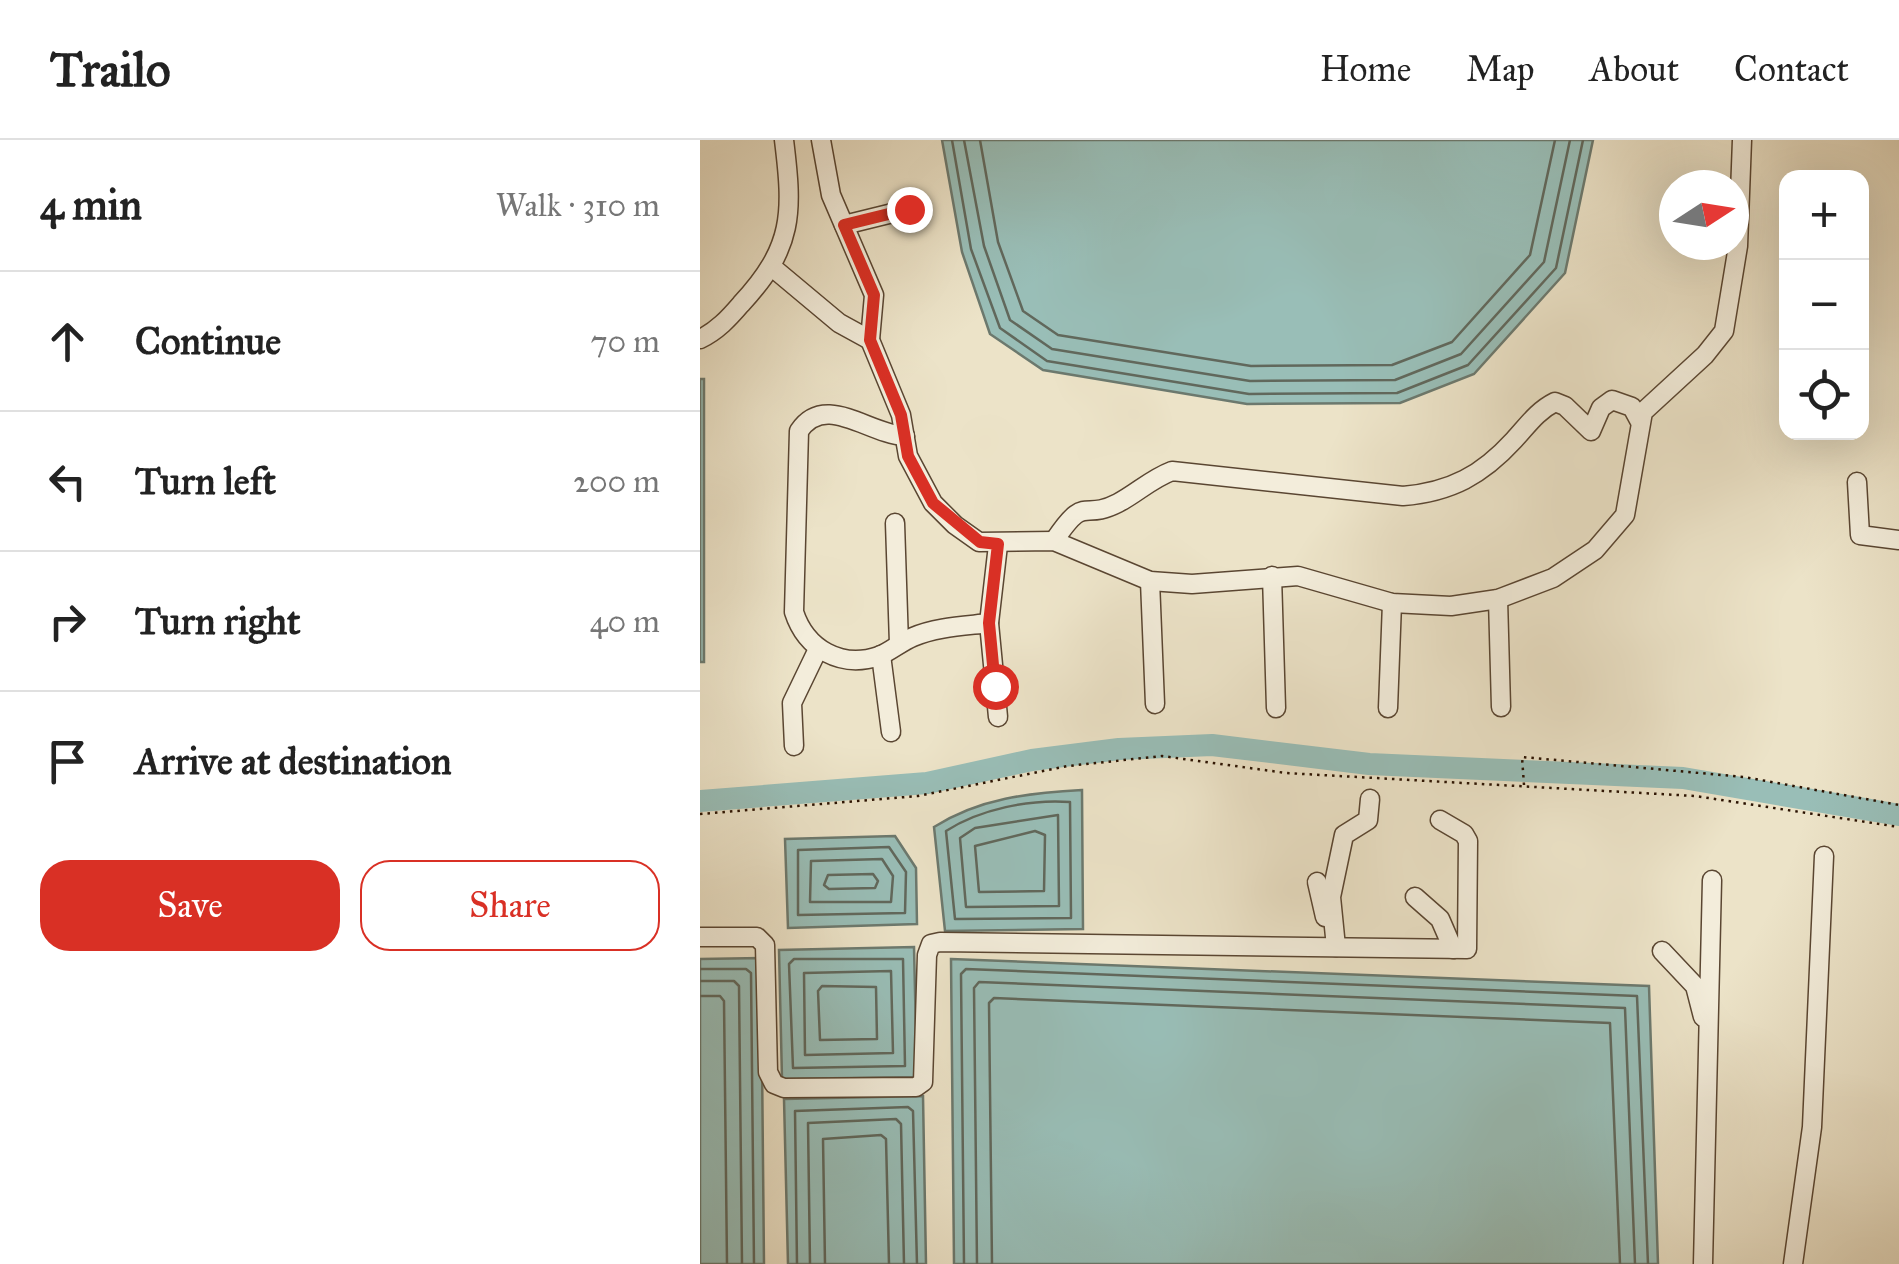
<!DOCTYPE html>
<meta charset="utf-8">
<style>
body{margin:0;font-family:"IM FELL Great Primer",serif;background:#f6f6f6;color:#222}
.controls{position:absolute;right:30px;top:30px;display:grid;overflow:hidden;border-radius:20px;box-shadow:0 10px 40px #0002}
.controls button{width:90px;height:90px;display:grid;place-items:center;padding:0;border:0;border-bottom:2px solid #e0e0e0;background:#fff;color:#222;font:50px sans-serif}
.compass{position:absolute;left:959px;top:30px;width:90px;height:90px;border-radius:50%;background:#fff;box-shadow:0 10px 40px #0002;rotate:78deg}
.stop{position:absolute;width:30px;height:30px;margin:-22px;border:8px solid #d93025;border-radius:50%;background:#fff}
.stop.end{background:#d93025;border-color:#fff;box-shadow:0 2px 10px #0008}
.list{margin:0;padding:0;list-style:none}
h2{display:flex;justify-content:space-between;align-items:center;height:130px;margin:0;padding:0 40px;font-size:42px}
h2 small{font-size:32px;font-weight:400;color:#767676}
.list li{display:grid;grid-template-columns:65px 1fr auto;gap:30px;align-items:center;box-sizing:border-box;height:140px;padding:0 40px;border-top:2px solid #e0e0e0}
.list b{display:block;font-size:38px;white-space:nowrap}
.list em{font-size:32px;font-style:normal;color:#767676}
.actions{display:flex;gap:20px;padding:30px 40px}
.actions a{flex:1;padding:22px 0;border:2px solid #d93025;border-radius:30px;text-align:center;font-size:35px;color:#d93025}
.actions .main{background:#d93025;color:#fff}
.icon{flex:none;width:55px;height:55px;fill:none;stroke:currentColor;stroke-width:2;stroke-linecap:round;stroke-linejoin:round}
.map{position:relative;flex:none;width:1199px;height:1124px;overflow:hidden}
header{display:flex;align-items:center;gap:60px;box-sizing:border-box;height:140px;padding:0 50px;background:#fff;border-bottom:2px solid #e0e0e0}
header strong{font-size:48px}
nav{display:flex;gap:55px;margin-inline-start:auto;font-size:35px}
main{display:flex}
aside{flex:1;background:#fff}
.map>svg:first-child{display:block}
.water{fill:#99beb7;stroke:#6c796e;stroke-width:2.5}
.lines{fill:none;stroke-linecap:round;stroke-linejoin:round}
.shore{stroke:#61685c;stroke-width:2.5}
.river{stroke:#99beb7;stroke-width:22}
.minor-casing{stroke:#5a4632;stroke-width:21}
.path{stroke:#291100;stroke-width:2.5;stroke-dasharray:2.5 5;stroke-linecap:butt}
.minor{stroke:#f3eddb;stroke-width:18}
.route{stroke:#d93025;stroke-width:12}
</style>
<header>
<strong>Trailo</strong>
<nav><a>Home</a><a>Map</a><a>About</a><a>Contact</a></nav>
</header>
<main>
<aside>
<h2>4 min<small>Walk · 310 m</small></h2>
<ul class="list">
<li><svg class="icon" aria-label="ahead" viewBox="0 0 24 24"><path d="M12 20V5M6 11l6-6 6 6"/></svg><div><b>Continue</b></div><em>70 m</em></li>
<li><svg class="icon" aria-label="left" viewBox="0 0 24 24"><path d="M17 20v-9H6M10 6l-5 5 5 5"/></svg><div><b>Turn left</b></div><em>200 m</em></li>
<li><svg class="icon" aria-label="right" viewBox="0 0 24 24"><path d="M7 20v-9h11M14 6l5 5-5 5"/></svg><div><b>Turn right</b></div><em>40 m</em></li>
<li><svg class="icon" aria-label="arrive" viewBox="0 0 24 24"><path d="M6 21V4h12l-3 4 3 4H6"/></svg><div><b>Arrive at destination</b></div></li>
</ul>
<div class="actions"><a class="main">Save</a><a>Share</a></div>
</aside>
<div class="map">
<svg width="1199" height="1124" viewBox="0 0 1199 1124">
<rect width="100%" height="100%" fill="#ece3c8"/>
<filter id="stains"><feTurbulence type="fractalNoise" baseFrequency=".002" numOctaves="4"/><feColorMatrix values="0 0 0 0 .2 0 0 0 0 .09 0 0 0 0 .02 0 0 0 .5 -.17"/></filter>
<radialGradient id="worn" r=".72"><stop offset=".6" stop-color="#630" stop-opacity="0"/><stop offset="1" stop-color="#630" stop-opacity=".3"/></radialGradient>
<g class="water">
<path d="M242 0H893L865 133 774 234 700 263 547 264 343 230 290 194 262 112Z"/>
<rect x="0" y="239" width="4" height="283"/>
<path d="M382 650 383 789 245 791 234 687C280 658 329 653 382 650Z"/>
<path d="M195 696 216 728 217 784 88 788 85 699Z"/>
<path d="M214 807 217 937 82 939 79 810Z"/>
<path d="M61 818 64 1124H0V819Z"/>
<path d="M251 819 949 846 958 1124H254Z"/>
<path d="M223 956 226 1124H88L84 959Z"/>
</g>
<g class="lines">
<g class="shore">
<path d="M252 0 271 109 300 188 347 221 549 254 697 253 768 225 856 128 883 0"/>
<path d="M264 0 284 106 310 180 352 209 550 241 695 240 761 214 844 122 870 0"/>
<path d="M280 0 298 102 323 171 358 195 551 226 692 225 752 202 830 115 855 0"/>
<path d="M370 662 371 778 255 779 246 691C280 669 330 659 370 662Z"/>
<path d="M358 675 359 766 266 767 260 698 275 688Z"/>
<path d="M335 691 345 695 344 751 279 752 275 706Z"/>
<path d="M189 707 206 732 205 773 98 775V710Z"/>
<path d="M182 719 193 736 191 762H110L111 721Z"/>
<path d="M173 734 178 741 175 748 129 749 124 745 128 735Z"/>
<path d="M94 819H203L205 926 93 928 89 824Z"/>
<path d="M0 829H46L51 833 54 1124"/>
<path d="M191 831 193 913 105 915 104 833Z"/>
<path d="M0 841H34L39 846 42 1124"/>
<path d="M122 846 176 847 177 899 120 900 118 851Z"/>
<path d="M0 856H20L24 861 27 1124"/>
<path d="M97 1124 95 971 208 967 213 971 217 1124"/>
<path d="M110 1124 108 983 196 979 201 984 204 1124"/>
<path d="M125 1124 123 999 181 995 186 999 189 1124"/>
<path d="M264 1124 261 834 266 829 937 856 948 1124"/>
<path d="M277 1124 274 848 279 842 925 868 935 1124"/>
<path d="M292 1124 289 863 294 858 910 883 920 1124"/>
</g>
<path class="river" d="M0 661 227 643 332 620 419 609 512 605 669 624 983 638 1199 675"/>
<g class="minor-casing">
<g id="minor">
<path d="M121 0 131 55 174 155 170 200 201 275 208 316 233 363 255 385 279 402 354 401 450 441 492 444 598 436 692 463 751 466 798 459 853 438 895 410 925 375 943 272 1005 215 1024 191 1038 106 1042 0"/>
<path d="M144 85 209 69"/>
<path d="M72 127 139 183 170 200"/>
<path d="M0 199C17 191 29 178 41 164 94 107 93 73 84 0"/>
<path d="M205 296C168 294 125 252 99 291L94 472C106 509 141 529 179 516 191 511 201 502 213 497 236 487 264 486 289 483"/>
<path d="M1157 342 1160 395 1199 400"/>
<path d="M195 383 199 504"/>
<path d="M354 401C387 352 381 382 418 363 437 353 451 339 472 331L703 356C751 352 782 335 814 300 827 286 837 271 855 262L865 266 891 291 901 268 912 260 932 267 939 280"/>
<path d="M298 405 289 483 298 577"/>
<path d="M572 436 576 568"/>
<path d="M450 441 455 564"/>
<path d="M798 459 801 567"/>
<path d="M181 515 191 592"/>
<path d="M688 568 692 463"/>
<path d="M94 606 92 563 118 509"/>
<path d="M617 742 625 777"/>
<path d="M715 757 740 779 753 809"/>
<path d="M0 797H57L65 805 68 932 74 944 84 948 216 947 223 942 227 815 231 804 240 802 767 809 768 701 764 694 740 680"/>
<path d="M636 807 631 757 644 695 668 680 670 659"/>
<path d="M962 811 995 846 1003 877"/>
<path d="M1003 1124 1012 740"/>
<path d="M1093 1124 1112 987 1124 716"/>
</g>
</g>
<g class="path">
<path d="M824 645 822 617 1044 637 1199 665"/>
<path d="M0 674 218 656 368 626 462 616 586 633 995 656 1199 687"/>
</g>
<use href="#minor" class="minor"/>
</g>
<g class="lines">
<path class="route" d="M209 69 144 85 174 155 170 200 201 275 208 316 233 363 280 402 298 404 289 483 295 546"/>
</g>
<rect width="100%" height="100%" filter="url(#stains)"/>
<rect width="100%" height="100%" fill="url(#worn)"/>
</svg>
<div class="controls">
<button>+</button>
<button>−</button>
<button><svg class="icon" aria-label="locate" viewBox="0 0 24 24"><circle cx="12" cy="12" r="6"/><path d="M12 2v4M12 18v4M2 12h4M18 12h4"/></svg></button>
</div>
<svg class="compass" viewBox="-18 -18 36 36"><path d="M0-13l5 13h-10z" fill="#e53935"/><path d="M0 13l5-13h-10z" fill="#767676"/></svg>
<div class="stop" style="left:295px;top:546px"></div>
<div class="stop end" style="left:209px;top:69px"></div>
</div>
</main>
